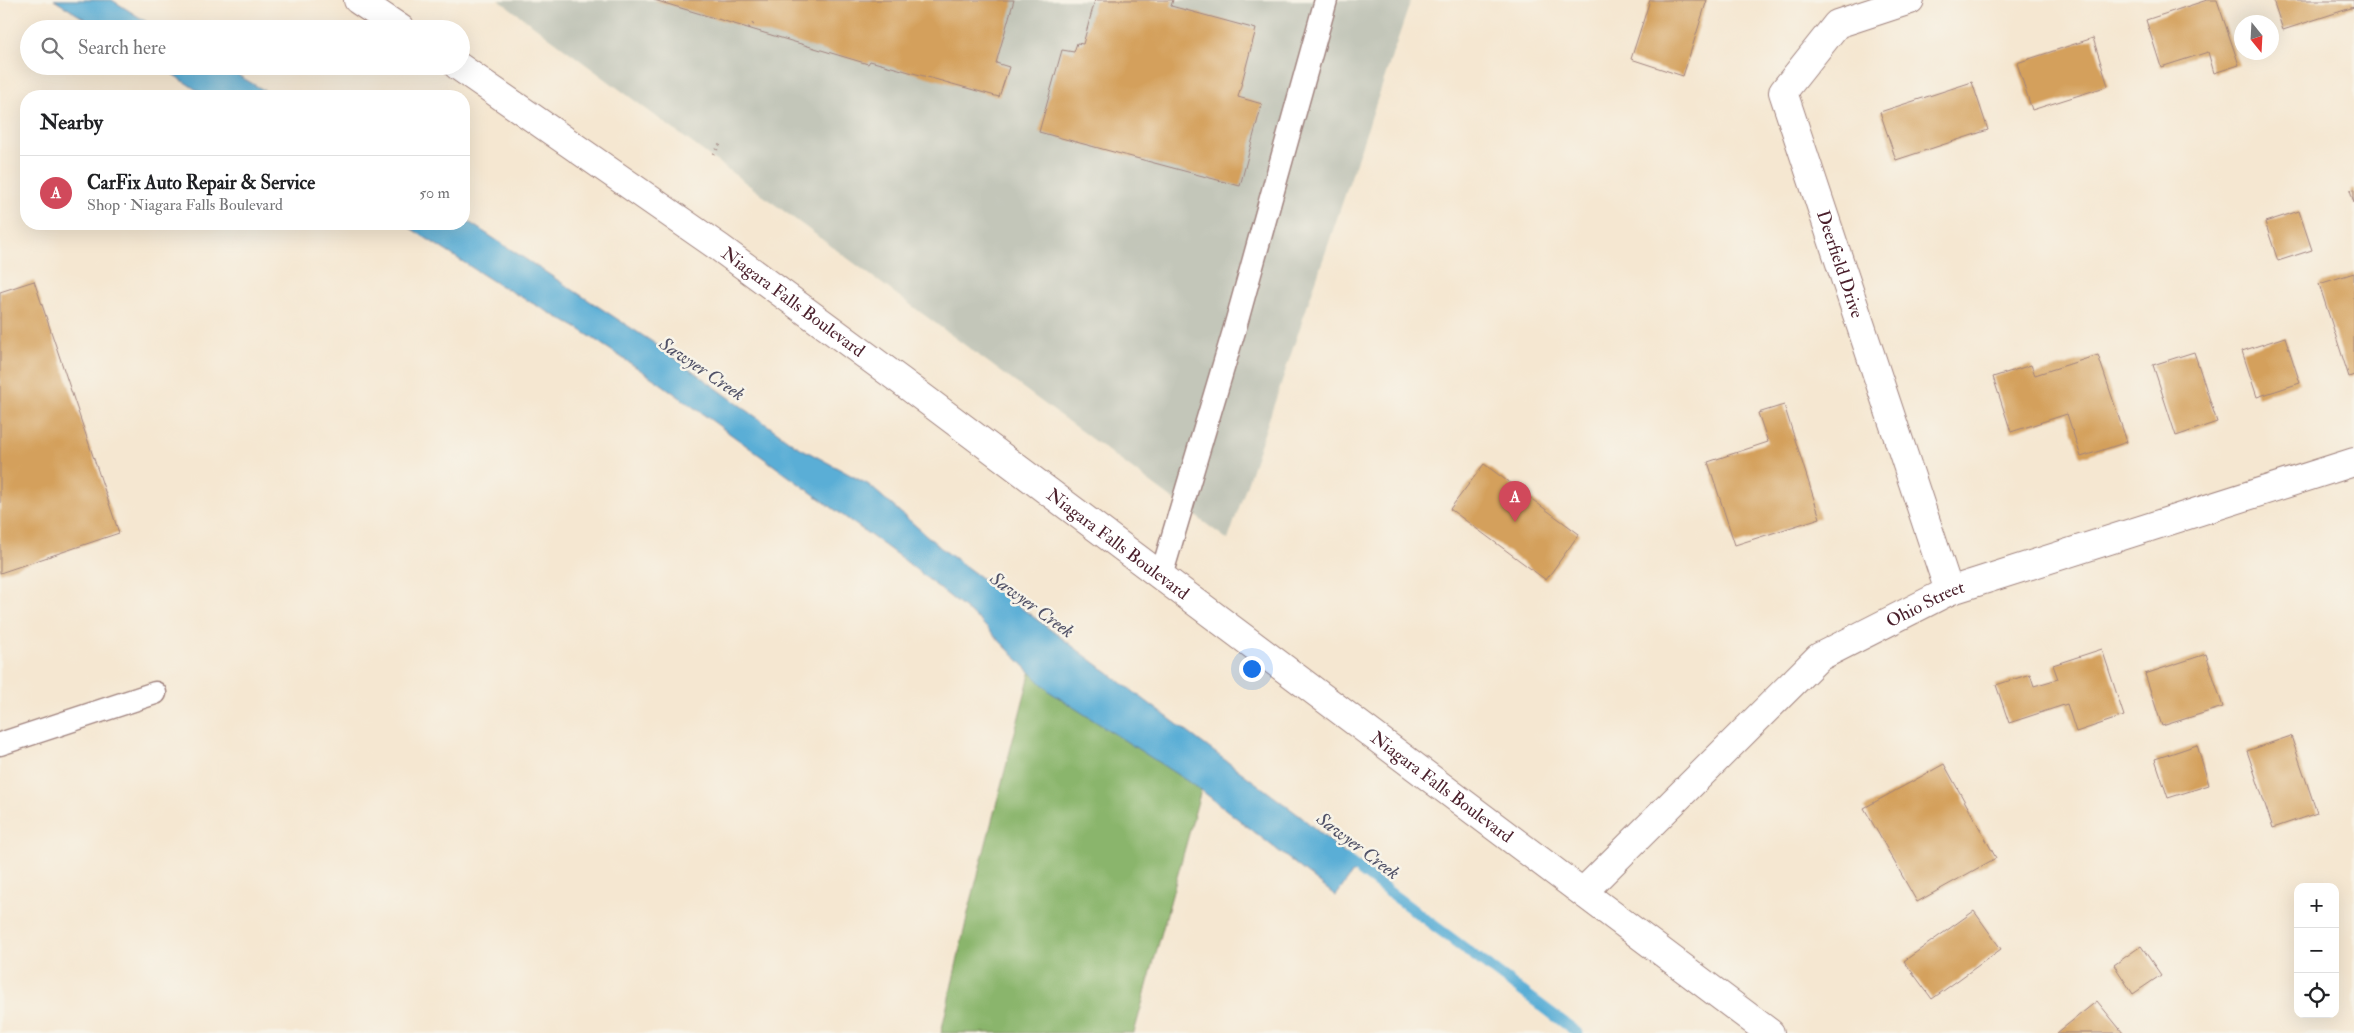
<!DOCTYPE html>
<meta charset="utf-8">
<style>
body{margin:0;font-family:"IM FELL Double Pica",serif;background:#f6f6f6;color:#202124}
.controls{position:absolute;right:15px;bottom:15px;display:grid;overflow:hidden;border-radius:10px;box-shadow:0 5px 20px #0002}
.controls button{width:45px;height:45px;display:grid;place-items:center;padding:0;border:0;border-bottom:1px solid #e0e0e0;background:#fff;color:#202124;font:25px sans-serif}
.compass{position:absolute;left:2234px;top:15px;width:45px;height:45px;border-radius:50%;background:#fff;box-shadow:0 5px 20px #0002;rotate:162deg}
.you{position:absolute;left:1251px;top:668px;width:18px;height:18px;margin:-12px;border:4px solid #fff;border-radius:50%;background:#1a73e8;box-shadow:0 0 0 8px #1a73e833}
.badge{display:grid;place-items:center;width:32px;height:32px;border-radius:50%;background:#d1495b;color:#fff;font-size:16px;font-weight:700}
.pin{position:absolute;translate:-50% -41px;filter:drop-shadow(0 1px 2px #0008)}
.pin::after{content:'';position:absolute;top:26px;width:18px;height:15px;background:inherit;clip-path:polygon(0 0,100% 0,50% 100%)}
.list{margin:0;padding:0;list-style:none}
h2{display:flex;justify-content:space-between;align-items:center;height:65px;margin:0;padding:0 20px;font-size:21px}
h2 small{font-size:16px;font-weight:400;color:#757577}
.list li{display:grid;grid-template-columns:32px 1fr auto;gap:15px;align-items:center;box-sizing:border-box;height:75px;padding:0 20px;border-top:1px solid #e0e0e0}
.list b{display:block;font-size:19px;white-space:nowrap}
.list p{margin:0;font-size:16px;white-space:nowrap;color:#757577}
.list em{font-size:16px;font-style:normal;color:#757577}
.icon{flex:none;width:28px;height:28px;fill:none;stroke:currentColor;stroke-width:2;stroke-linecap:round;stroke-linejoin:round}
.map{position:relative;flex:none;width:2354px;height:1033px;overflow:hidden}
.search{position:absolute;background:#fff;box-shadow:0 5px 20px #0002;left:20px;top:20px;width:450px;height:55px;display:flex;align-items:center;gap:12px;box-sizing:border-box;padding:0 18px;border-radius:28px;color:#757577;font-size:19px}
.panel{position:absolute;background:#fff;box-shadow:0 5px 20px #0002;left:20px;top:90px;width:450px;height:140px;border-radius:20px}
.map>svg:first-child{display:block}
.industrial{fill:#c3c6b9}
.forest{fill:#8ab56c;stroke:#6a6a4c}
.water{fill:#5aaed6;stroke:#526680}
.lines{fill:none;stroke-linecap:round;stroke-linejoin:round}
.stream{stroke:#5aaed6;stroke-width:11}
.building{fill:#d4a05c}
.lane-casing{stroke:#a0837e;stroke-width:25}
.street-casing{stroke:#a0837e;stroke-width:30}
.primary-casing{stroke:#a0837e;stroke-width:30}
.path{stroke:#a0837e;stroke-width:3;stroke-dasharray:1 4;stroke-linecap:butt}
.lane{stroke:#fff;stroke-width:22}
.street{stroke:#fff;stroke-width:28}
.primary{stroke:#fff;stroke-width:28}
.labels{text-anchor:middle;dominant-baseline:central;stroke-width:5;stroke-linejoin:round;paint-order:stroke}
.street-label{font-size:18px;fill:#4a1f2b;stroke:#f7f3e8}
.water-label{font-size:19px;font-style:italic;fill:#505167;stroke:#f7f3e8}
</style>
<div class="map">
<svg width="2354" height="1033" viewBox="0 0 2354 1033">
<rect width="100%" height="100%" fill="#f7f3e8"/>
<filter id="ink" filterUnits="userSpaceOnUse"><feTurbulence type="fractalNoise" baseFrequency=".02" numOctaves="2"/><feDisplacementMap in="SourceGraphic" scale="10" xChannelSelector="R" yChannelSelector="G"/><feConvolveMatrix kernelMatrix="1 2 1 2 8 2 1 2 1" color-interpolation-filters="sRGB"/></filter>
<filter id="wash" filterUnits="userSpaceOnUse"><feTurbulence type="fractalNoise" baseFrequency=".0096" numOctaves="4" result="noise"/><feDisplacementMap in="SourceGraphic" scale="20" xChannelSelector="R" yChannelSelector="G"/><feGaussianBlur stdDeviation="1.12" result="paint"/><feColorMatrix in="noise" values="0 0 0 0 0 0 0 0 0 0 0 0 0 0 0 0 0 1.4 0 .05"/><feComposite in="paint" operator="in"/></filter>
<g filter="url(#wash)">
<rect width="100%" height="100%" fill="#f5e7d1"/>
<path class="industrial" d="M499 0H1411L1228 540Z"/>
<path class="forest" d="M1035 655 1201 790 1134 1033H941L968 913Z"/>
<g class="water">
<path d="M54 0H112L158 29H101Z"/>
<path d="M160 66H222L274 96H206Z"/>
<path d="M464 219 651 341 795 445 869 485 941 548 1300 816 1358 865 1336 896 1201 790 1050 692 979 620 903 559 660 383 579 329 496 283 404 224H464Z"/>
</g>
<g class="lines">
<path class="stream" d="M1345 859 1578 1033"/>
</g>
<g id="blocks">
<g class="building">
<path d="M654 0H1014L996 63 1009 67 999 97 870 61 868 64Z"/>
<path d="M1095 0H1173L1171 6 1256 29 1238 97 1262 104 1240 186 1039 132 1062 50 1074 52 1077 43 1083 44Z"/>
<path d="M1650 0H1707L1683 76 1631 59Z"/>
<path d="M2207 0H2217L2239 65 2214 73 2208 52 2161 67 2146 20Z"/>
<path d="M2273 0H2354V7L2283 30Z"/>
<path d="M2093 38 2108 86 2032 110 2017 63Z"/>
<path d="M1972 82 1988 130 1896 160 1880 112Z"/>
<path d="M2354 189V203L2350 190Z"/>
<path d="M2299 211 2312 250 2278 261 2265 222Z"/>
<path d="M2354 273V375L2349 377 2319 284Z"/>
<path d="M34 281 119 533 0 573V292Z"/>
<path d="M2285 337 2300 383 2257 397 2242 351Z"/>
<path d="M2194 352 2217 422 2176 436 2153 365Z"/>
<path d="M2098 355 2127 442 2081 457 2067 414 2011 432 1993 377 2031 365 2035 375Z"/>
<path d="M1784 405 1820 518 1735 545 1708 462 1768 442 1758 413Z"/>
<path d="M1484 464 1579 534 1546 580 1450 509Z"/>
<path d="M2102 649 2124 716 2076 732 2067 704 2009 723 1996 685 2030 674 2034 686 2058 679 2053 665Z"/>
<path d="M2206 654 2223 707 2162 726 2145 674Z"/>
<path d="M2291 736 2317 813 2273 828 2247 751Z"/>
<path d="M2197 745 2209 785 2168 798 2155 759Z"/>
<path d="M1944 764 1996 858 1917 902 1864 808Z"/>
<path d="M1974 911 2001 949 1932 999 1904 961Z"/>
<path d="M2141 946 2161 975 2133 994 2114 965Z"/>
<path d="M2097 1001 2123 1033H2057Z"/>
</g>
</g>
</g>
<g filter="url(#ink)">
<use href="#blocks" fill-opacity="0" stroke="#a0837e" stroke-width="1"/>
<g class="lines">
<g class="lane-casing">
<g id="lane">
<path d="M1161 576 1234 331 1326 0"/>
<path d="M0 744 155 693"/>
</g>
</g>
<g class="street-casing">
<g id="street">
<path id="s1" d="M1910 0 1837 24 1783 92 1949 591"/>
<path id="s2" d="M1583 892 1819 657 1949 591 2354 462"/>
</g>
</g>
<g class="primary-casing">
<g id="primary">
<path d="M358 0 401 29"/>
<path id="s3" d="M458 66 720 248 901 381 1770 1033"/>
</g>
</g>
<g class="path">
<path d="M749 28 754 23"/>
<path d="M714 154 721 143"/>
</g>
<use href="#lane" class="lane"/>
<use href="#street" class="street"/>
<use href="#primary" class="primary"/>
</g>
</g>
<g class="labels">
<g class="street-label">
<text stroke="none"><textPath href="#s1" startOffset="345">Deerfield Drive</textPath></text>
<text stroke="none"><textPath href="#s3" startOffset="410">Niagara Falls Boulevard</textPath></text>
<text stroke="none"><textPath href="#s3" startOffset="815">Niagara Falls Boulevard</textPath></text>
<text stroke="none"><textPath href="#s2" startOffset="452">Ohio Street</textPath></text>
<text stroke="none"><textPath href="#s3" startOffset="1220">Niagara Falls Boulevard</textPath></text>
</g>
<g class="water-label">
<text transform="translate(702 369) rotate(34)">Sawyer Creek</text>
<text transform="translate(1032 605) rotate(36)">Sawyer Creek</text>
<text transform="translate(1358 846) rotate(37)">Sawyer Creek</text>
</g>
</g>
</svg>
<div class="controls">
<button>+</button>
<button>−</button>
<button><svg class="icon" aria-label="locate" viewBox="0 0 24 24"><circle cx="12" cy="12" r="6"/><path d="M12 2v4M12 18v4M2 12h4M18 12h4"/></svg></button>
</div>
<svg class="compass" viewBox="-18 -18 36 36"><path d="M0-13l5 13h-10z" fill="#e53935"/><path d="M0 13l5-13h-10z" fill="#757577"/></svg>
<div class="you"></div>
<div class="pin badge" style="left:1515px;top:522px">A</div>
<div class="search"><svg class="icon" aria-label="search" viewBox="0 0 24 24"><circle cx="10" cy="10" r="6"/><path d="M15 15l6 6"/></svg>Search here</div>
<section class="panel">
<h2>Nearby<small></small></h2>
<ul class="list">
<li><span class="badge">A</span><div><b>CarFix Auto Repair &amp; Service</b><p>Shop · Niagara Falls Boulevard</p></div><em>50 m</em></li>
</ul>
</section>
</div>
